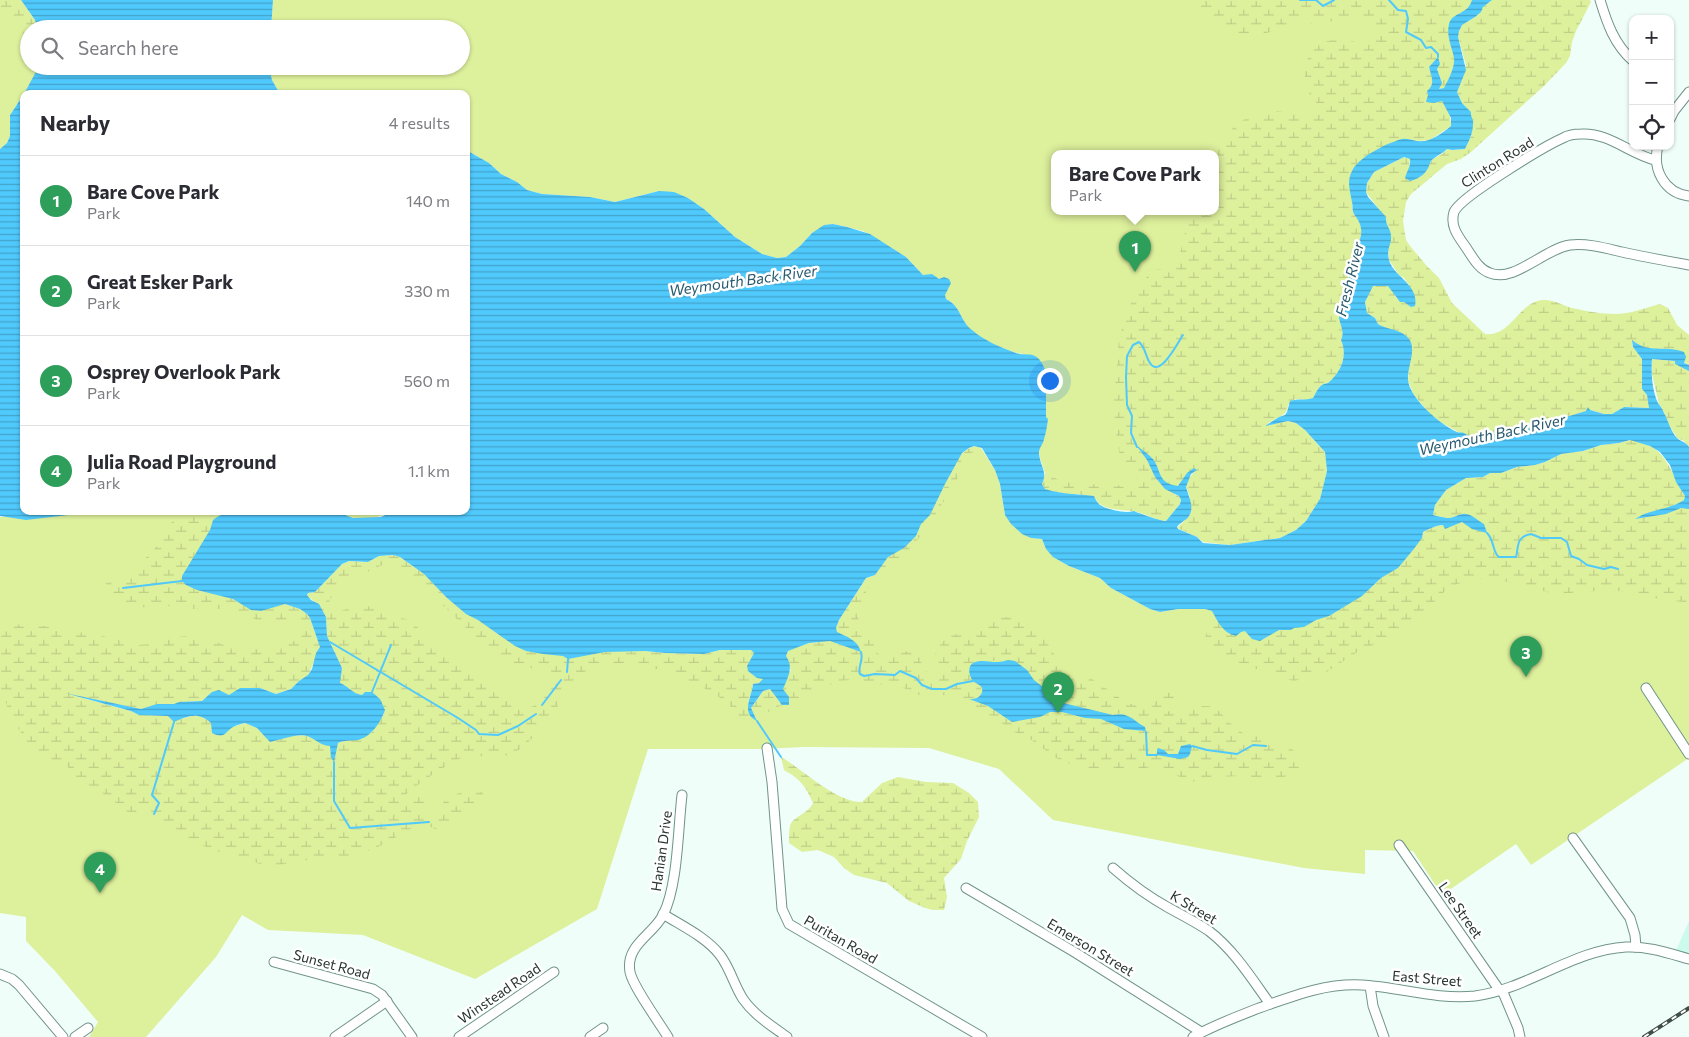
<!DOCTYPE html>
<meta charset="utf-8">
<style>
body{margin:0;font-family:Commissioner,sans-serif;background:#f2f2f3;color:#2b2b33}
.controls{position:absolute;right:15px;top:15px;display:grid;overflow:hidden;border-radius:10px;box-shadow:0 1px 4px #0004}
.controls button{width:45px;height:45px;display:grid;place-items:center;padding:0;border:0;border-bottom:1px solid #e1e1e2;background:#fff;color:#2b2b33;font:25px sans-serif}
.you{position:absolute;left:1049px;top:380px;width:18px;height:18px;margin:-12px;border:4px solid #fff;border-radius:50%;background:#1a73e8;box-shadow:0 0 0 8px #1a73e833}
.badge{display:grid;place-items:center;width:32px;height:32px;border-radius:50%;background:#ea580c;color:#fff;font-size:16px;font-weight:700}
.pin{position:absolute;translate:-50% -41px;filter:drop-shadow(0 1px 2px #0008)}
.pin::after{content:'';position:absolute;top:26px;width:18px;height:15px;background:inherit;clip-path:polygon(0 0,100% 0,50% 100%)}
.popup{position:absolute;left:1051px;top:150px;width:168px;height:65px;box-sizing:border-box;display:grid;place-content:center;border-radius:10px;background:#fff;filter:drop-shadow(0 1px 4px #0005);font-size:16px;white-space:nowrap;color:#7c7c81}
.popup b{font-size:19px;color:#2b2b33}
.popup::after{content:'';position:absolute;left:50%;top:100%;margin-left:-10px;border:10px solid transparent;border-top-color:#fff}
.list{margin:0;padding:0;list-style:none}
h2{display:flex;justify-content:space-between;align-items:center;height:65px;margin:0;padding:0 20px;font-size:21px}
h2 small{font-size:16px;font-weight:400;color:#7c7c81}
.list li{display:grid;grid-template-columns:32px 1fr auto;gap:15px;align-items:center;box-sizing:border-box;height:90px;padding:0 20px;border-top:1px solid #e1e1e2}
.list b{display:block;font-size:19px;white-space:nowrap}
.list p{margin:0;font-size:16px;white-space:nowrap;color:#7c7c81}
.list em{font-size:16px;font-style:normal;color:#7c7c81}
.icon{flex:none;width:28px;height:28px;fill:none;stroke:currentColor;stroke-width:2;stroke-linecap:round;stroke-linejoin:round}
.map{position:relative;flex:none;width:1689px;height:1037px;overflow:hidden}
.search{position:absolute;background:#fff;box-shadow:0 1px 4px #0004;left:20px;top:20px;width:450px;height:55px;display:flex;align-items:center;gap:12px;box-sizing:border-box;padding:0 18px;border-radius:28px;color:#7c7c81;font-size:19px}
.panel{position:absolute;background:#fff;box-shadow:0 1px 4px #0004;left:20px;top:90px;width:450px;height:425px;border-radius:10px}
.map>svg:first-child{display:block}
.built{fill:#cbfbec}
.green{fill:#ddf09c;fill-rule:evenodd}
.wetland{fill:url(#wetland-marsh);fill-rule:evenodd}
.water{fill:url(#water-rules)}
.lines{fill:none;stroke-linecap:round;stroke-linejoin:round}
.stream{stroke:#50c9fc;stroke-width:2}
.minor-casing{stroke:#71948a;stroke-width:11}
.minor{stroke:#fff;stroke-width:9}
.rail-casing{stroke:#404e4a;stroke-width:4}
.rail{stroke:#fff;stroke-width:2;stroke-dasharray:5.5;stroke-linecap:butt}
.labels{text-anchor:middle;dominant-baseline:central;stroke-width:5;stroke-linejoin:round;paint-order:stroke}
.street-label{font-size:14px;fill:#263430;stroke:#fff}
.water-label{font-size:15px;font-style:italic;fill:#295a6f;stroke:#fff}
</style>
<div class="map">
<svg width="1689" height="1037" viewBox="0 0 1689 1037">
<defs>
<pattern id="wetland-marsh" width="20" height="14" patternUnits="userSpaceOnUse" patternTransform="scale(1.25)"><rect width="20" height="14" fill="#ddf09c"/><path d="M1 5h8M5 5V1M11 12h8M15 12V8" fill="none" stroke="#bece87"/></pattern>
<pattern id="water-rules" width="6" height="5" patternUnits="userSpaceOnUse" patternTransform="scale(1.25)"><rect width="6" height="5" fill="#50c9fc"/><path d="M0 2.5h6" fill="none" stroke="#42a4cc"/></pattern>
</defs>
<rect width="100%" height="100%" fill="#f0fefa"/>
<path class="built" d="M1689 921V956L1675 953Z"/>
<g class="green">
<path d="M0 0H21L38 29H29V66H39L33 80 10 115V136L7 143 0 149Z"/>
<path d="M273 0H1472L1445 88 1438 57 1429 67 1159 521 1153 516 1078 494 1045 473 1040 458 1039 451 1046 417V388L1047 379 1025 354C1011 354 977 338 968 327 961 318 958 304 946 299L939 279 923 275 906 257 863 231 847 227 833 224 812 233 800 246 786 257 777 258 762 254 735 237 704 209 688 198 659 191 615 202 590 197 542 194 527 190 517 182 501 174 489 163 466 150V94H280L272 80 269 66H461V29H271ZM1055 153H1215V211H1055Z"/>
<path d="M981 448 995 470 1000 484 1005 515 1031 538 1042 539 1046 549 1054 557 1069 566 1100 578 1111 588 1150 609 1160 612 1178 609H1205L1212 611 1422 538 1561 454 1680 503 1689 509V758L1531 865 1516 844 1442 895 1413 851 1365 850V874L1304 868 1053 820 999 769 929 748 804 747 761 749H648L597 909 475 979 363 935 268 930 242 915 216 957 146 1037H89L98 1022 55 971 26 941V917L0 913V517L69 515 102 511H229L222 516 285 604 313 628 260 688 229 695 141 709 75 696 139 715 168 716 338 743 371 733 383 716 319 604 379 556 645 651 751 708 836 628 962 453Z"/>
<path d="M335 511H393C376 520 352 522 335 511Z"/>
</g>
<g class="wetland">
<path d="M0 0H21L35 20 38 29H29V44L18 23 0 14Z"/>
<path d="M1184 0H1472C1468 15 1452 12 1449 24 1446 36 1452 47 1454 58 1455 68 1448 80 1445 88L1439 89 1441 79C1436 72 1437 66 1438 57L1429 67 1433 80 1431 88C1440 98 1452 111 1451 126L1430 140 1419 141 1408 139 1376 151 1364 157 1354 167 1348 190 1352 200 1353 213 1358 219 1362 230 1360 241 1357 245C1361 261 1345 278 1344 294 1343 301 1339 310 1340 317 1340 326 1345 331 1341 340 1348 356 1341 372 1328 383 1319 384 1317 391 1313 398L1307 400 1295 399 1288 405C1287 418 1275 416 1267 425L1288 421 1296 423 1305 430 1325 452 1327 471 1320 499 1306 521 1296 530 1280 538 1230 545 1203 542 1197 537 1177 528 1189 516 1190 497 1186 487 1188 479 1197 469 1178 486 1171 485 1165 481 1158 473 1157 466 1137 447 1147 460 1155 477 1173 494 1179 496 1181 500 1180 504 1166 521C1157 521 1142 512 1132 511 1120 510 1108 510 1098 503L1096 499 1078 494 1072 495 1050 491 1045 489 1042 484 1045 473 1059 480 1080 485 1099 484 1109 482 1131 490 1140 485 1125 461 1120 457 1115 426 1114 400 1119 339 1124 320 1134 297 1148 275 1157 269H1164L1171 266 1180 254 1190 211H1215V155L1234 126 1245 119 1274 111 1303 114 1317 110 1319 105C1308 95 1304 86 1305 71 1307 51 1319 41 1338 39 1346 39 1354 43 1361 42 1367 42 1371 39 1376 36L1377 29C1361 0 1334 27 1311 24L1308 19 1303 17C1284 29 1255 40 1232 33 1216 28 1197 10 1184 0Z"/>
<path d="M1492 0H1590L1591 2 1576 31 1572 42 1570 56 1566 63 1544 86 1471 152 1461 159 1447 164 1411 194 1406 202 1403 221 1406 240 1410 246 1426 265 1439 278 1452 303 1485 334C1511 337 1518 303 1542 300 1553 299 1562 305 1572 308 1585 311 1602 314 1615 314 1630 314 1645 308 1660 304L1668 308 1677 325 1689 335V365L1661 349H1646L1632 341 1633 347 1642 359V389L1647 395 1650 408 1624 407 1612 414H1604L1590 410 1518 432 1494 434 1492 431 1489 436 1475 439 1467 437 1437 420 1430 414 1414 395 1408 381 1409 365 1401 333 1383 327 1378 324 1375 318 1367 313 1365 302 1372 286H1388L1394 293 1396 298 1411 306 1409 285 1404 278 1399 275 1389 260 1388 247 1391 236 1383 215 1366 192 1367 183 1374 172 1404 157 1410 159 1409 168 1419 176 1427 170 1429 164 1433 159 1442 154 1447 149 1452 150 1465 149 1471 136V116L1469 110 1462 103 1457 92 1466 65 1458 37 1459 31 1462 25 1475 17 1483 7Z"/>
<path d="M1652 359 1675 361 1689 371V447L1684 441 1677 438 1668 423 1664 412 1659 404 1652 374Z"/>
<path d="M1630 440C1666 444 1669 470 1685 496L1684 500C1670 510 1651 508 1636 519L1666 514 1688 507 1689 603 1654 598 1627 592 1609 590 1555 594 1491 578 1468 580 1448 588 1425 611 1408 622 1397 635 1359 651 1325 673 1294 681 1281 678 1232 660 1212 648 1205 638 1207 632 1212 627 1214 615 1222 628 1241 632 1246 631 1275 632 1279 629 1291 630 1294 628 1304 627 1316 620 1329 616 1362 596 1381 578 1392 572 1407 559 1422 538 1423 532 1433 527 1443 525 1445 529 1462 522 1472 529 1484 524C1478 522 1473 515 1466 514 1460 513 1455 518 1450 518 1445 518 1439 516 1433 515L1435 505 1446 490 1466 478 1483 477 1490 473H1501L1517 467 1535 465 1545 462 1561 454 1583 451 1601 445 1619 443Z"/>
<path d="M974 446 981 448 971 453 954 485 926 530 904 555 887 565 872 582 864 596 858 614 859 626 865 633 872 636 879 656C893 659 909 645 918 655 921 659 921 663 923 667 926 671 930 675 934 679L939 680C940 675 938 674 936 669 931 655 939 643 950 636L990 625 999 618 1009 617 1030 627 1045 639 1056 657 1070 671 1085 674 1127 703 1145 707H1151L1153 706V702L1143 687 1152 690 1178 694 1161 708 1163 711 1166 712 1191 706H1209L1219 711 1236 729 1243 733 1269 739 1279 745 1290 747 1301 758 1300 766 1297 771 1284 777 1276 779 1238 776 1218 777 1191 782 1158 767 1153 766 1139 770 1126 769 1109 771 1080 768 1056 758 1026 736 1014 732 993 717 963 701 945 695 921 696 910 690 893 685 871 684 852 680 838 681 789 705V697L783 689 791 671 786 656 787 651 809 643 830 641 857 651 853 639 837 632 836 628 839 620 866 578 875 575 888 557 904 548 916 536 921 524 930 515 938 501 957 460 966 450ZM1006 660 1019 665 1027 670 1034 680 1055 701 1113 715 1121 713 1145 727 1146 731 1124 729 1101 719 1085 718 1062 712H1050L1044 715 1016 721 1009 720 988 706 970 700 981 695C986 682 962 679 971 665 976 657 997 663 1006 660ZM1190 744 1191 753 1185 758 1160 756 1157 750 1162 749 1167 754 1177 755 1184 745Z"/>
<path d="M178 511H229L217 517 213 520 210 530 197 550 186 585 233 599 251 610 261 611 285 604 300 609 307 614 310 618 320 647 308 676 299 681 291 689 276 694 260 688H240L229 695 212 692 202 701 179 702 174 704H157L141 709 75 696 131 711 139 715 168 716 174 722C203 710 203 717 226 734L233 727 245 723 257 728 270 742C279 740 299 733 307 736 317 739 319 745 330 746L331 757 338 743 360 739 371 733 383 716 380 699C373 694 364 698 356 694 350 692 347 685 339 683L342 668 327 636 326 617 315 602 307 596 308 593 315 592 342 564 349 561 368 562 379 556 393 555 400 557 424 574 446 597 473 618 504 637 515 646 563 656 568 659 605 652 645 651 665 653 704 654 720 650H751L754 653 751 659 764 679 759 683 753 684C751 701 743 703 753 719L740 718C734 713 732 706 725 701 687 674 604 641 568 686 562 693 560 702 556 710 551 721 525 747 514 753 498 760 481 754 465 757 453 759 407 791 399 801L400 804 421 794 436 797V800L420 812 421 815C434 820 440 814 444 801 454 795 475 782 484 795 483 802 477 805 470 807L464 817 441 832 427 825H422L412 828 380 846 365 852 347 856 300 861 279 865 260 864 252 861 232 857 163 830 157 820 152 818 148 811 134 814 129 813 107 796 76 777 68 767 37 752 28 743 10 716 5 699 0 692V635L17 625 27 623 107 637 138 645C156 645 171 636 188 636 207 636 223 647 241 649 254 651 286 646 298 639 302 637 305 632 305 627 297 614 279 623 266 622 254 621 245 613 234 610 221 607 208 610 195 609 186 609 177 607 168 606 150 605 128 613 114 597 110 592 107 589 106 583L112 580 122 578 129 573 150 554 169 532 173 518ZM386 564C404 563 464 627 480 641 500 674 536 657 552 683L544 698 539 703 529 708 521 707 489 685 452 662 437 650 420 629 406 619 382 614 372 607 366 606 351 607 334 614 331 613C329 608 328 603 331 598 335 589 376 566 386 564Z"/>
<path d="M770 689 782 705 756 718 751 708 763 691Z"/>
<path d="M781 757C804 770 835 802 862 802L882 783 898 777 926 782 953 783 969 793 978 802 979 817 967 841 961 859 944 878 947 897 944 910H933L925 908 909 901 887 883 854 875 844 868 834 857 818 850 802 852 789 843C789 838 789 831 790 826 793 816 808 814 813 803 805 785 800 779 784 770Z"/>
</g>
<g class="water">
<path d="M21 0H273L271 29H38L35 20Z"/>
<path d="M1472 0H1492L1483 7 1481 12 1475 17 1462 25 1459 31 1458 37 1466 70 1457 92 1462 103 1471 112C1470 117 1474 119 1473 124 1473 133 1469 141 1465 149L1452 150 1447 149C1443 153 1438 155 1433 159 1429 162 1430 166 1427 170 1424 175 1416 180 1410 181L1405 178C1407 171 1411 166 1410 159L1404 157 1374 172 1367 183 1366 192 1368 197 1386 217C1385 225 1391 229 1391 236 1392 245 1385 249 1390 263 1397 278 1419 286 1415 306L1411 307 1404 302H1400L1388 286H1373L1365 302 1367 313 1375 318 1378 324C1387 330 1402 329 1409 339 1417 349 1407 368 1408 380 1410 399 1441 425 1457 432 1459 433 1462 432 1464 433 1468 435 1469 438 1474 439 1479 440 1484 437 1489 436L1492 430 1494 434 1513 432 1516 427 1518 432 1552 421 1555 418 1556 420 1586 411 1588 407 1590 410 1604 414H1612L1624 407 1649 408 1647 395 1642 389V359L1633 347 1632 340C1650 355 1664 344 1684 352L1686 357 1684 363 1689 365V371L1675 364V361L1652 359C1651 373 1652 390 1658 403 1660 406 1663 409 1664 413 1668 420 1671 432 1677 438 1681 442 1685 441 1689 447V509L1681 508 1666 514 1635 519C1650 509 1669 510 1684 500L1685 496 1676 482 1670 465 1660 452 1650 446 1630 440 1619 443 1601 445 1583 451 1561 454 1545 462 1535 465 1517 467 1501 473H1490L1483 477 1466 478 1446 490 1435 505 1433 515C1438 516 1445 518 1449 518 1455 518 1460 513 1466 514 1473 515 1478 521 1484 524L1487 533 1472 529 1462 522 1445 529 1443 525C1436 525 1429 529 1423 532L1422 538 1413 550 1398 568 1381 578 1362 596 1329 616 1316 620 1304 627 1294 628 1291 630H1279L1260 641 1252 639 1245 631 1241 632 1236 636C1223 633 1218 622 1212 611L1205 609H1178L1160 612 1150 609 1111 588 1100 578 1069 566 1053 557 1046 549 1042 539 1031 538 1022 534 1011 524 1005 515 1000 484 995 470 982 448 974 446 969 448 962 453 945 484 930 515 921 524 916 536 904 548 888 557 875 575 866 578 839 620 836 628 837 632C847 637 858 640 861 652L830 641 809 643 788 651 786 656C794 667 788 677 783 689L789 697V705H782L770 689 763 691 751 708 757 721C740 713 752 697 753 684L759 683 763 679 757 678 748 671 747 666 754 653 751 650H720L704 654 665 653 645 651 605 652 568 659 563 656 543 654 526 651 515 646 478 620 466 614 446 597 424 574 400 557 393 555 379 556 368 562 349 561 342 564 315 592 308 593 307 595 311 600 319 604 326 617 327 636 342 668 340 683C348 686 353 694 362 695L365 692H372L380 699 385 710C381 722 371 737 358 740 351 741 344 740 338 743L334 762 331 757 330 746C319 745 316 739 307 736 299 733 279 740 270 742L257 728 245 723C241 724 236 725 233 727 224 733 225 739 212 733L211 723C199 711 187 716 174 722L168 716 139 715 131 711 65 693 141 709 157 704H174L179 702 202 701 212 692 219 690 229 695 240 688H260L276 694 291 689 299 681 308 675 312 669 316 653 320 647 310 618 307 614 300 609 285 604 261 611 251 610 233 599 197 590 186 585 182 581V576L210 530 213 520 217 517 229 511H335L353 518 381 517 393 511H466V150L489 163 501 174 517 182 527 190 542 194 590 197 615 202 659 191 674 192 688 198 704 209 735 237 762 254 777 258 786 257 800 246 812 233 824 225 833 224 847 227 870 234 906 257 923 275 932 274 939 279 944 277 949 279 951 283 945 295 946 299C961 306 960 321 972 330 985 341 1000 347 1016 353 1023 356 1031 352 1038 358 1042 362 1047 372 1047 379 1048 382 1046 386 1046 390 1046 399 1046 408 1046 417L1048 419C1047 426 1046 433 1044 439 1043 445 1039 447 1039 453 1040 467 1048 471 1042 484L1045 489C1061 494 1077 494 1094 496 1095 498 1096 501 1098 503 1103 509 1121 512 1128 512 1133 512 1132 510 1136 512 1142 514 1160 521 1166 521L1180 504 1181 500 1179 496 1165 489 1155 477 1147 460 1136 445C1141 449 1147 453 1152 458 1162 469 1156 483 1178 486L1187 473 1194 468 1197 470 1191 474 1186 487C1188 495 1195 507 1189 516 1186 521 1180 522 1177 527L1178 529 1197 537 1203 543 1230 545 1280 538 1296 530 1306 521 1320 499 1327 471 1325 452 1305 430 1296 423 1288 421 1265 426 1279 417 1285 415 1287 412 1290 401C1298 398 1305 401 1313 398 1317 391 1319 384 1328 383 1341 372 1348 356 1341 340 1345 331 1340 326 1339 317 1339 310 1343 301 1344 294 1345 278 1361 261 1357 245 1362 237 1363 229 1358 220 1357 218 1355 216 1354 214 1352 211 1353 206 1352 202 1350 190 1346 181 1353 169 1361 156 1387 143 1402 139 1407 138 1411 140 1417 141 1430 143 1441 134 1451 126V118L1442 101 1434 103 1426 102 1428 95 1427 91C1436 84 1431 76 1429 67L1438 57 1440 64 1437 69 1442 83 1439 89 1444 88C1448 80 1455 68 1454 58 1452 47 1446 36 1449 24 1452 12 1468 15 1472 0Z"/>
<path d="M39 66H269L272 80 280 94H24Z"/>
<path d="M24 94V511H102L26 520 0 516V149L7 143 10 136V115Z"/>
<path d="M1008 660 1015 661 1027 670 1034 680 1048 691 1055 701 1113 715C1129 712 1132 720 1145 727L1146 732 1145 731 1124 729 1101 719 1085 718 1062 712H1050L1040 717 1012 722 988 706 969 699C975 700 984 696 982 688 980 684 976 684 973 681 969 676 967 667 973 663 980 659 989 662 997 662 1001 662 1004 661 1008 660Z"/>
<path d="M1190 744 1192 746 1190 754 1188 757 1180 759 1157 755V750L1158 748 1164 750 1168 754H1178L1181 746Z"/>
</g>
<g class="lines">
<g class="stream">
<path d="M1300 0H1310"/>
<path d="M1311 0H1316L1323 6 1334 0"/>
<path d="M1389 0 1398 10 1406 11 1408 19 1406 32 1421 40 1426 48 1431 47 1438 54V57"/>
<path d="M1137 447 1131 433 1132 416 1127 405 1126 377 1127 356 1133 345 1139 342C1146 348 1145 356 1150 363 1160 379 1178 342 1183 335"/>
<path d="M1487 533C1495 541 1492 552 1499 557H1516C1519 547 1515 537 1531 534L1541 538H1561L1567 542 1571 556 1579 559 1587 565 1604 569 1611 567 1618 569"/>
<path d="M123 588 182 581"/>
<path d="M330 642 458 718 476 730 479 734 498 735 518 726 536 714"/>
<path d="M861 652C864 660 857 668 860 674L864 676 875 674 895 675 900 671 916 678 922 685 932 689H946L957 684 973 681"/>
<path d="M567 672 568 659"/>
<path d="M372 692 391 645"/>
<path d="M542 705 561 680"/>
<path d="M757 721 781 757"/>
<path d="M1146 732 1147 755H1157"/>
<path d="M1192 746 1207 750 1237 754 1253 745 1266 746"/>
<path d="M334 762V801L350 828 429 822"/>
<path d="M154 814 159 803 152 795 174 722"/>
</g>
<g class="minor-casing">
<g id="minor">
<path d="M1600 0C1607 23 1614 44 1633 61"/>
<path d="M1670 119 1674 111 1689 92"/>
<path d="M1658 146C1652 169 1664 193 1689 196"/>
<path d="M1655 160C1630 154 1608 132 1581 134 1575 134 1568 135 1563 138 1545 146 1460 197 1454 212 1450 225 1457 235 1465 246 1472 256 1478 269 1490 273 1514 283 1544 249 1570 245 1587 243 1605 248 1622 252 1644 257 1667 261 1689 265"/>
<path d="M1646 688 1689 754"/>
<path d="M767 748 772 782 782 909 789 924 982 1037"/>
<path d="M1573 838 1630 918 1635 935 1636 947"/>
<path d="M1399 845 1500 991"/>
<path d="M1113 868C1130 883 1149 897 1169 908 1182 915 1196 922 1209 931 1234 950 1252 979 1270 1004"/>
<path d="M966 888 1076 953 1201 1032"/>
<path d="M663 914C682 926 706 937 720 955 730 968 734 985 743 999 754 1015 772 1026 787 1037"/>
<path d="M274 962 373 989 382 995 412 1037"/>
<path d="M0 974 12 979 19 985 63 1037"/>
<path d="M1370 986 1373 1006 1384 1037"/>
<path d="M1502 990 1518 1028 1520 1037"/>
<path d="M75 1037 88 1028"/>
<path d="M335 1037 387 1001"/>
<path d="M459 1037 554 972"/>
<path d="M590 1037 603 1028"/>
<path d="M668 1037C659 1022 633 987 630 972 625 945 653 935 663 915 678 886 678 828 682 795"/>
<path d="M1193 1037C1214 1025 1236 1017 1259 1008 1293 996 1325 983 1362 985 1399 987 1436 1000 1475 996 1528 989 1573 950 1626 947 1648 946 1668 953 1689 959"/>
</g>
</g>
<use href="#minor" class="minor"/>
<g class="rail-casing">
<path id="rail" d="M1644 1037 1689 1008"/>
</g>
<use href="#rail" class="rail"/>
</g>
<g class="labels">
<g class="street-label">
<text transform="translate(1497 162) rotate(-32)">Clinton Road</text>
<text transform="translate(661 851) rotate(-82)">Hanian Drive</text>
<text transform="translate(1194 907) rotate(31)">K Street</text>
<text transform="translate(1461 910) rotate(55)">Lee Street</text>
<text transform="translate(841 939) rotate(30)">Puritan Road</text>
<text transform="translate(1091 947) rotate(31)">Emerson Street</text>
<text transform="translate(332 964) rotate(15)">Sunset Road</text>
<text transform="translate(1427 978) rotate(5)">East Street</text>
<text transform="translate(499 993) rotate(-34)">Winstead Road</text>
</g>
<g class="water-label">
<text transform="translate(1349 279) rotate(-76)">Fresh River</text>
<text transform="translate(743 280) rotate(-8)">Weymouth Back River</text>
<text transform="translate(1492 434) rotate(-12)">Weymouth Back River</text>
</g>
</g>
</svg>
<div class="controls">
<button>+</button>
<button>−</button>
<button><svg class="icon" aria-label="locate" viewBox="0 0 24 24"><circle cx="12" cy="12" r="6"/><path d="M12 2v4M12 18v4M2 12h4M18 12h4"/></svg></button>
</div>
<div class="you"></div>
<div class="pin badge" style="left:1135px;top:272px;background:#2e9e5b">1</div>
<div class="popup"><b>Bare Cove Park</b>Park</div>
<div class="pin badge" style="left:1058px;top:713px;background:#2e9e5b">2</div>
<div class="pin badge" style="left:1526px;top:677px;background:#2e9e5b">3</div>
<div class="pin badge" style="left:100px;top:893px;background:#2e9e5b">4</div>
<div class="search"><svg class="icon" aria-label="search" viewBox="0 0 24 24"><circle cx="10" cy="10" r="6"/><path d="M15 15l6 6"/></svg>Search here</div>
<section class="panel">
<h2>Nearby<small>4 results</small></h2>
<ul class="list">
<li><span class="badge" style="background:#2e9e5b">1</span><div><b>Bare Cove Park</b><p>Park</p></div><em>140 m</em></li>
<li><span class="badge" style="background:#2e9e5b">2</span><div><b>Great Esker Park</b><p>Park</p></div><em>330 m</em></li>
<li><span class="badge" style="background:#2e9e5b">3</span><div><b>Osprey Overlook Park</b><p>Park</p></div><em>560 m</em></li>
<li><span class="badge" style="background:#2e9e5b">4</span><div><b>Julia Road Playground</b><p>Park</p></div><em>1.1 km</em></li>
</ul>
</section>
</div>
